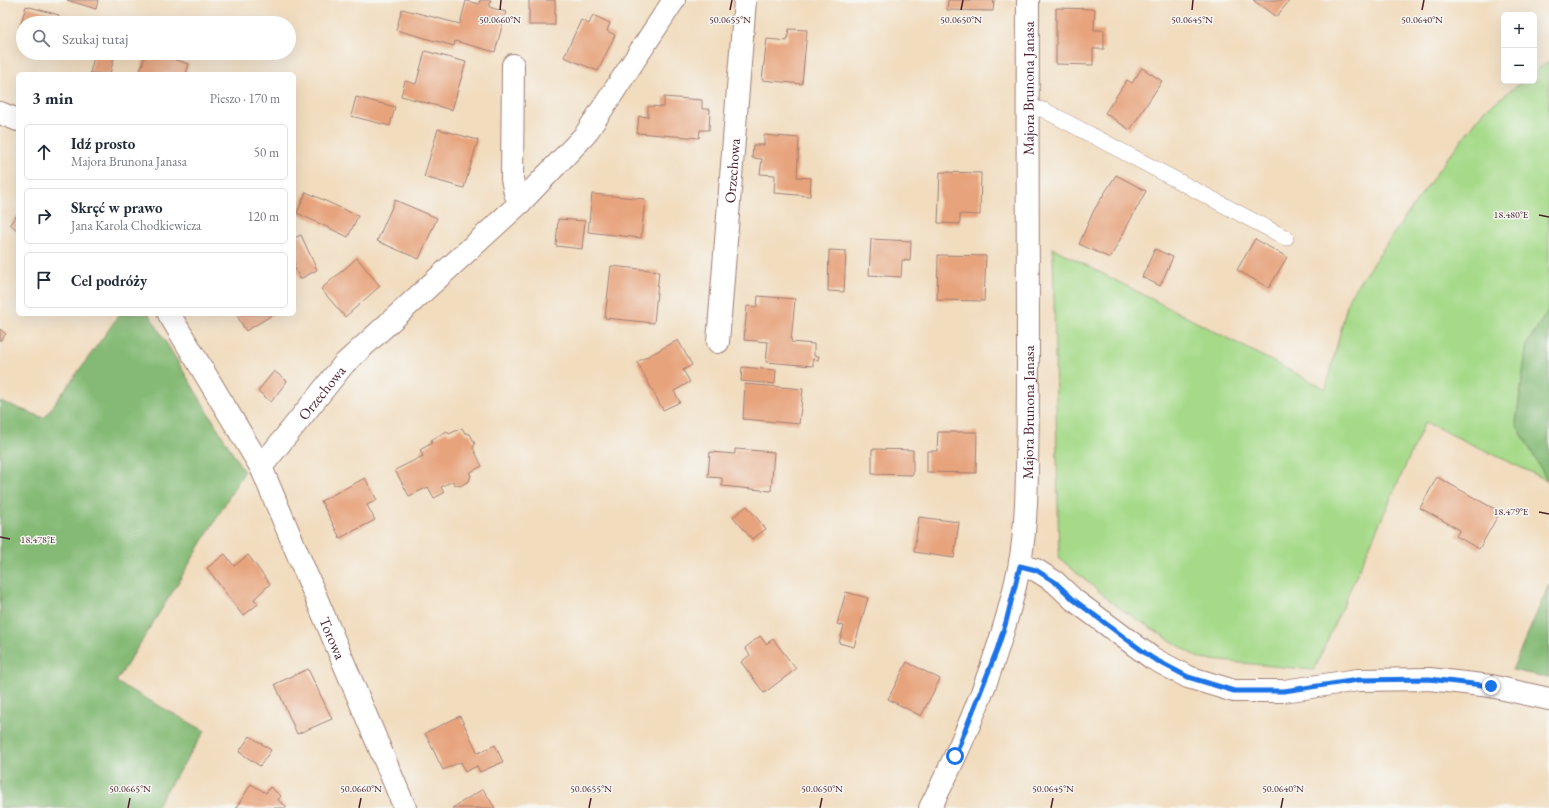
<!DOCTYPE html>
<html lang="pl">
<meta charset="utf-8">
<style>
body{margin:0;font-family:"EB Garamond",serif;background:#f2f2f3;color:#1f2937}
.controls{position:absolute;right:12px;top:12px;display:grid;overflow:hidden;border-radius:6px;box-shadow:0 4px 16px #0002}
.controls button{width:36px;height:36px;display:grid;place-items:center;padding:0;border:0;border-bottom:1px solid #e0e1e3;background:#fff;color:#1f2937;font:20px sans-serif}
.stop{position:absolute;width:12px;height:12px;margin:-9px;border:3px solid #1a73e8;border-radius:50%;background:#fff}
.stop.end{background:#1a73e8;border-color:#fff;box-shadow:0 1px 4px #0008}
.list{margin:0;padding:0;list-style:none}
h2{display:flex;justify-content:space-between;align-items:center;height:52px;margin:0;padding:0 16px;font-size:17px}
h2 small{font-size:13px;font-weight:400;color:#747a83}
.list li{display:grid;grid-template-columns:26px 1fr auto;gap:12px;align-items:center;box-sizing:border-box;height:56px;margin:0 8px 8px;padding:0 8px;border:1px solid #e0e1e3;border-radius:6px}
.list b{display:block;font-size:15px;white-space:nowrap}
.list p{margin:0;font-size:13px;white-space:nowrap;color:#747a83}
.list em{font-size:13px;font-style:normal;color:#747a83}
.icon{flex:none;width:22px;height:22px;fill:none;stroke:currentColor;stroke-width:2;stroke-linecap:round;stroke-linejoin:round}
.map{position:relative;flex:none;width:1549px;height:808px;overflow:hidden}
.search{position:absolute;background:#fff;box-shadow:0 4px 16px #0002;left:16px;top:16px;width:280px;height:44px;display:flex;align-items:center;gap:10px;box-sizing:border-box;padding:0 14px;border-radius:22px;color:#747a83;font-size:15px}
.panel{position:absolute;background:#fff;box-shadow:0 4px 16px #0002;left:16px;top:72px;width:280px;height:244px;border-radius:6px}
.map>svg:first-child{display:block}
.green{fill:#a6da89;stroke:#787c5a}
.forest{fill:#84ba75;stroke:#676c50}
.building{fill:#e7a37b}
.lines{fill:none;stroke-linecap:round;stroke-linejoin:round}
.lane-casing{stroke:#9e7e74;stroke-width:16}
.street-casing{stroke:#9e7e74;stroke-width:24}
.lane{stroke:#fff;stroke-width:15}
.street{stroke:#fff;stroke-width:22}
.route{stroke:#1a73e8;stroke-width:5}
.ticks{fill:none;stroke:#4a1f2b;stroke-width:1.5}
.labels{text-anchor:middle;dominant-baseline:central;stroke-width:3;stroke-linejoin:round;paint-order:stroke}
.street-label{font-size:15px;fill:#4a1f2b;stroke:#f6f6f2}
.ticks-label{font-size:10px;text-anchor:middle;fill:#4a1f2b;stroke:#f6f6f2;stroke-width:3;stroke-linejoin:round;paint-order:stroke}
</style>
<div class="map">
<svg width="1549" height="808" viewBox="0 0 1549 808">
<rect width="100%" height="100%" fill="#f6f6f2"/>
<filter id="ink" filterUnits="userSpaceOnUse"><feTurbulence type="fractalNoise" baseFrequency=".025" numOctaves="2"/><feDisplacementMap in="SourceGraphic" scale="8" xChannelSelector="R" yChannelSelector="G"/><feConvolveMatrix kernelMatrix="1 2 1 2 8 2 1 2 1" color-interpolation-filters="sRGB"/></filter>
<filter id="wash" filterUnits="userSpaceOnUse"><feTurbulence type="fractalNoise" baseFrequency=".012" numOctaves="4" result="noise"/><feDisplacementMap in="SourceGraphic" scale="16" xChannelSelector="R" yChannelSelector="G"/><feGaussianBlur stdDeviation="0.9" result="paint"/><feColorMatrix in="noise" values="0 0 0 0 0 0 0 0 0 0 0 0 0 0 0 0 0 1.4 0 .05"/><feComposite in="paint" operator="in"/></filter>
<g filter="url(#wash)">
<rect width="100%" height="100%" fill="#f1dcbe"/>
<path class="green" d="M1549 61V309L1527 344 1516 423 1547 480 1425 422 1314 670 1200 659 1119 608 1059 558 1053 248 1326 389 1349 297 1445 161 1485 110 1523 81H1534V72Z"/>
<g class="forest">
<path d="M1549 309V483L1516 424 1527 344Z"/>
<path d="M120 314H149L244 472 173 591 116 682 205 731 155 808H0V401L44 418Z"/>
<path d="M1549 585V678L1512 670Z"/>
</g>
<g id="blocks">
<g class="building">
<path d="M67 0H98L96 9Z"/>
<path d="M480 0H491L489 7 506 12 495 52 455 41 454 46 396 30 402 9 460 24 466 1 479 4Z"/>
<rect x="529" y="0" width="26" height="25"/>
<path d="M948 0H994L993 11 947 10Z"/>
<path d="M1253 0H1290L1276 17Z"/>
<path d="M26 6 59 15 56 23H23V28L20 27Z"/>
<path d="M1056 8 1095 9 1094 30H1104V49H1093V65L1056 64Z"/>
<path d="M593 15 610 23 607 31 615 35 598 71 564 57 581 20 589 24Z"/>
<path d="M789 29 807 30 802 84 762 80 767 39 787 41Z"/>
<path d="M425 51 466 62 452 110 401 96 405 81 416 84Z"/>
<path d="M95 53H115L110 74 90 73Z"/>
<path d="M146 53H154L189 64 186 74H139Z"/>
<path d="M1142 68 1162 81 1130 130 1105 113 1127 80 1132 83Z"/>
<path d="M356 97 395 107 390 126 351 116Z"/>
<path d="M664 97 702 100V109H710L709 130H700L699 138 637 133 639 116 648 117V106L664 107Z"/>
<path d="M438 129 478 140 464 188 424 177Z"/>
<path d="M764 135 799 138 797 177 811 178 810 196 774 193 775 175 760 174 762 159 752 158 753 145H764Z"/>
<path d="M940 172 981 173 980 215 960 214V224L938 223Z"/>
<path d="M1116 175 1146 191 1110 258 1079 244 1094 210Z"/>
<path d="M306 192 358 216 348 237 297 213Z"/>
<path d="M592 194 645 199 641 238 588 232Z"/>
<path d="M395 200 437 218 419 259 377 241Z"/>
<path d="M18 214V231L10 224Z"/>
<path d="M558 219 585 221 582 249 556 246Z"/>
<path d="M301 235 317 270 300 279 294 266V238Z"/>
<path d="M871 239 911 241 910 261 902 260 901 277 869 275Z"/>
<path d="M1255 239 1287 257 1269 288 1237 270Z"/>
<path d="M1155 249 1173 257 1160 286 1142 277Z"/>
<path d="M829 250 846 251 844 292 828 291Z"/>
<path d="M938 255 986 256 984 301 937 300Z"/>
<path d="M357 258 380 286 345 317 321 289Z"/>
<path d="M611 266 659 271 654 323 605 318Z"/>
<path d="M758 296 795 299 791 342 814 344V356H819L818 360 813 359V366L766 362 768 342 744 340 747 306 757 307Z"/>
<path d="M236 314H274L246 331Z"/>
<path d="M0 329 6 334 0 341Z"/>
<path d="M678 340 692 365 683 370 690 382 674 391 680 402 663 410 637 362Z"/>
<path d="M742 367 776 370 775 384 741 381Z"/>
<path d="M274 371 287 381 271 402 258 391Z"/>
<path d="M745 384 803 389 799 424 743 419Z"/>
<path d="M462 428 465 433 470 434 475 444 473 448 482 466 469 473 471 475 469 481 460 486 454 484 453 481 441 487 444 493 434 498 428 487 409 496 395 470 423 456 420 450 432 443 431 440 447 431 449 434Z"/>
<path d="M938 432H977L976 473 927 472V451H937Z"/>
<path d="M735 449 774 452 771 491 722 486V478L708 477 710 452 735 454Z"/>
<path d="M872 449 913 450V475L872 474Z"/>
<path d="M1437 477 1500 512 1479 549 1456 536 1460 530 1420 508Z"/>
<path d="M365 478 377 500 367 505 375 520 340 538 321 501Z"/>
<path d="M747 506 766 529 752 539 733 517Z"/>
<path d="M919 517 959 522 954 558 914 552Z"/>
<path d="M225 554 234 566 248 555 270 584 254 599 258 604 243 616 207 568Z"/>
<path d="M846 592 868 598 854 647 839 643 844 626 837 624Z"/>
<path d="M760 636 766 644 773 639 796 669 764 693 741 662 750 655 745 648Z"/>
<path d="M907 662 940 679 921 716 888 699Z"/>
<path d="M308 669 332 719 297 734 275 684Z"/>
<path d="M460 716 478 753 495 745 503 762 480 772 477 766 465 772 461 762 443 770 425 733Z"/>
<path d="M250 736 271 750 260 766 239 752Z"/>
<path d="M251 784 266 793 270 787 281 796 278 800 287 807 286 808H236Z"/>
<path d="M483 789 495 808H452Z"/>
</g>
</g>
</g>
<g filter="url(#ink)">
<use href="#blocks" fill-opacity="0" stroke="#9e7e74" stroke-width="1"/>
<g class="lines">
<g class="lane-casing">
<path id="lane" d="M1029 107 1044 110 1286 238"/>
</g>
<g class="street-casing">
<g id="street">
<path d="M513 65 512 179 515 193 520 203"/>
<path d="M0 113 18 120"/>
<path id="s1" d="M169 314 261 467 405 808"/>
<path id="s2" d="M718 342 745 0"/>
<path id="s3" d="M261 467 344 364 520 203 585 135 674 0"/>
<path d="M1020 566 1036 570 1055 582 1074 600 1152 658 1188 677 1234 691H1284L1358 680 1429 679 1491 686 1549 699"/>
<path id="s4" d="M930 808C969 732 1002 651 1019 568 1026 532 1027 496 1027 460 1028 426 1028 391 1028 357 1028 238 1027 119 1028 0"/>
</g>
</g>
<use href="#lane" class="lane"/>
<use href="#street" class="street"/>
</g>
</g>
<g class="lines" filter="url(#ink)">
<path class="route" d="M955 756 997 650 1006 622 1020 566 1036 570 1055 582 1074 600 1152 658 1188 677 1234 691H1284L1358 680 1429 679 1491 686"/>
</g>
<path class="ticks" d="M500 10 501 0M730 10 732 0M961 10 963 0M1192 10 1193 0M1422 10 1424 0M1539 215 1549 217M1539 512 1549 514M0 537 10 539M128 808 130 798M359 808 361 798M589 808 591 798M820 808 822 798M1051 808 1053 798M1281 808 1283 798"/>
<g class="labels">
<g class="street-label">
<text stroke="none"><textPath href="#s4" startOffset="737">Majora Brunona Janasa</textPath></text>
<text stroke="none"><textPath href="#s2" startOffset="172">Orzechowa</textPath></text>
<text stroke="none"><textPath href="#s3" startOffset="96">Orzechowa</textPath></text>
<text stroke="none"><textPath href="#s4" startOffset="413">Majora Brunona Janasa</textPath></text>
<text stroke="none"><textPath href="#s1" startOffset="364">Torowa</textPath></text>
</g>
</g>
<g class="ticks-label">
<text x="730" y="23">50.0655°N</text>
<text x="961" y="23">50.0650°N</text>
<text x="1192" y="23">50.0645°N</text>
<text x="500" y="23">50.0660°N</text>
<text x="1422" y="23">50.0640°N</text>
<text x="1511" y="218">18.480°E</text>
<text x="1511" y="515">18.479°E</text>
<text x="38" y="543">18.478°E</text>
<text x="130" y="792">50.0665°N</text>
<text x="361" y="792">50.0660°N</text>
<text x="591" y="792">50.0655°N</text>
<text x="822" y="792">50.0650°N</text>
<text x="1053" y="792">50.0645°N</text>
<text x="1283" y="792">50.0640°N</text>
</g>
</svg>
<div class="controls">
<button>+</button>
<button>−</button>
</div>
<div class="stop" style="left:955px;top:756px"></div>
<div class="stop end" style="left:1491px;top:686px"></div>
<div class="search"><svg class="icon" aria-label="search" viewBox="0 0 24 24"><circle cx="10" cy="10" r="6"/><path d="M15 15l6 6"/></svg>Szukaj tutaj</div>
<section class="panel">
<h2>3 min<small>Pieszo · 170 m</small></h2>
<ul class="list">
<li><svg class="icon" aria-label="ahead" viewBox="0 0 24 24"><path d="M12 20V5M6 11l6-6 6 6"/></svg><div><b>Idź prosto</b><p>Majora Brunona Janasa</p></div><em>50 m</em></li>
<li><svg class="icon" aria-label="right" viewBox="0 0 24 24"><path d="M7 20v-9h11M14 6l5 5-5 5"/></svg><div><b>Skręć w prawo</b><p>Jana Karola Chodkiewicza</p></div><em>120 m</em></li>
<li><svg class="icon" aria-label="arrive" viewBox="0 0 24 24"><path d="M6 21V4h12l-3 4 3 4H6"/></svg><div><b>Cel podróży</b></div></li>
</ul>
</section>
</div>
